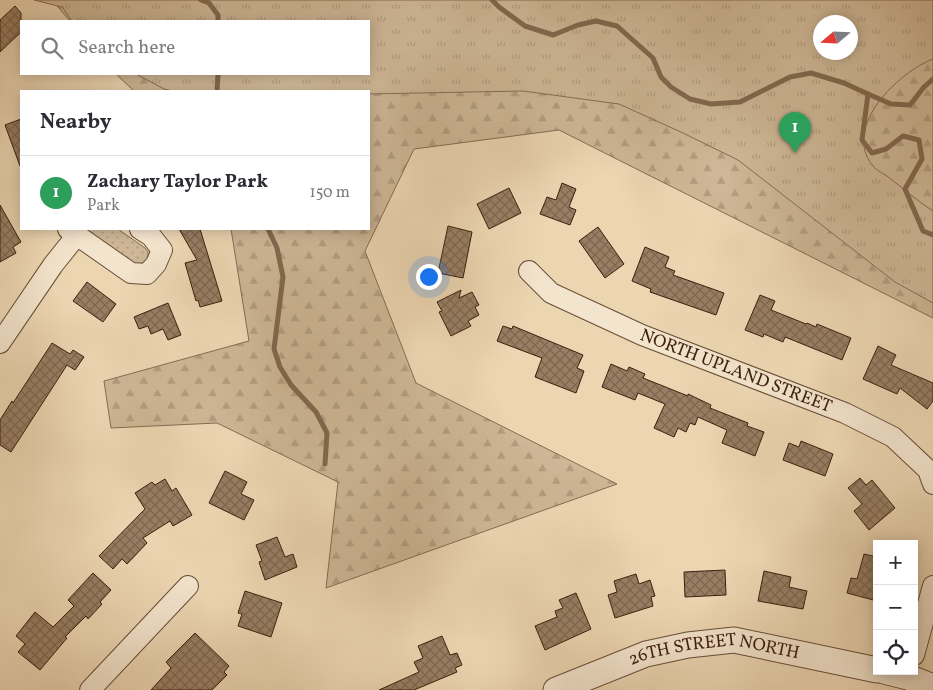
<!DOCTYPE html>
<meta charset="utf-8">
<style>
body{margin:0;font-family:Vollkorn,serif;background:#f2f2f3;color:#2b2b33}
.controls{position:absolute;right:15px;bottom:15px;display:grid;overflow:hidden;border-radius:0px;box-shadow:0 2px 12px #0003}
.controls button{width:45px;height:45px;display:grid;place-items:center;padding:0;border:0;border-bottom:1px solid #e1e1e2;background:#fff;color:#2b2b33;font:25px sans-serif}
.compass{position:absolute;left:813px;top:15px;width:45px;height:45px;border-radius:50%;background:#fff;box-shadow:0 2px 12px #0003;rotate:251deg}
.you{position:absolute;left:428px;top:276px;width:18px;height:18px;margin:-12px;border:4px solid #fff;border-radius:50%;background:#1a73e8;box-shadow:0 0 0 8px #1a73e833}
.badge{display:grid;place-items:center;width:32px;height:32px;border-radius:50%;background:#8f2418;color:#fff;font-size:16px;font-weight:700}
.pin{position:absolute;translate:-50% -41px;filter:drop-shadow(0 1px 2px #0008)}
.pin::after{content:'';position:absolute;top:26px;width:18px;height:15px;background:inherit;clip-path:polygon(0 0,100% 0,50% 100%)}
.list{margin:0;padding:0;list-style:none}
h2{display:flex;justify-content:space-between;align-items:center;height:65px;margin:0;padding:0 20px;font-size:21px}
h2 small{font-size:16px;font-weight:400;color:#7c7c81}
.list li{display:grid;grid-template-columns:32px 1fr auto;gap:15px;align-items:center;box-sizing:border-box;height:75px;padding:0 20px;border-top:1px solid #e1e1e2}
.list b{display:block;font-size:19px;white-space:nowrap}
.list p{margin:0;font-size:16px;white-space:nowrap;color:#7c7c81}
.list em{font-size:16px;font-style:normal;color:#7c7c81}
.icon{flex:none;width:28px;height:28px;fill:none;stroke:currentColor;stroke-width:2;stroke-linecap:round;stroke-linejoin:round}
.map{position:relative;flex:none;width:933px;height:690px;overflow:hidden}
.search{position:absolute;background:#fff;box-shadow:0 2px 12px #0003;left:20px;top:20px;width:350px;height:55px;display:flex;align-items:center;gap:12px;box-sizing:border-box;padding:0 18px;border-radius:0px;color:#7c7c81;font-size:19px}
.panel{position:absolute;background:#fff;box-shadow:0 2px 12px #0003;left:20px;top:90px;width:350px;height:140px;border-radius:0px}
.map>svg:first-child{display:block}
.grass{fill:url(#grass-dots);stroke:#866b52}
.forest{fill:url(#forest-firs);stroke:#866b52;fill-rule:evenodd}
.park{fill:url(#park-tufts);stroke:#866b52;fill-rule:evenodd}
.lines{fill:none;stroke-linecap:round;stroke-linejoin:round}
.stream{stroke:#82684e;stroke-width:5}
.building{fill:url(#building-cross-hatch);stroke:#3d1f0d}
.minor-casing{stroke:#694d36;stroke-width:22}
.tertiary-casing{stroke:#694d36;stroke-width:27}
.minor{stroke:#f3e4cd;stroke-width:20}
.tertiary{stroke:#f3e4cd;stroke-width:25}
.labels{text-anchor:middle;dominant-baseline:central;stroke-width:4;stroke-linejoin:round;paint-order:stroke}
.street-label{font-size:18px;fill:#3d1f0d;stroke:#f3e4cd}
</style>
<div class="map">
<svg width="933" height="690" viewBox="0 0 933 690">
<defs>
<pattern id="grass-dots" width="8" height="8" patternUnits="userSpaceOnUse" patternTransform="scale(1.25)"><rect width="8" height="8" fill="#ceb796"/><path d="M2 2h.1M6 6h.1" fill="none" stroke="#b29d80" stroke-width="1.8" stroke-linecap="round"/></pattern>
<pattern id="forest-firs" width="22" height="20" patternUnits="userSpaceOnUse" patternTransform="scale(1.25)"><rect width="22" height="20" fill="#ceb796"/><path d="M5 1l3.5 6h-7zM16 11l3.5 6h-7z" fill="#b29d80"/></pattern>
<pattern id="park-tufts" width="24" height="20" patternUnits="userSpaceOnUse" patternTransform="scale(1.25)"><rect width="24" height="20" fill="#ceb796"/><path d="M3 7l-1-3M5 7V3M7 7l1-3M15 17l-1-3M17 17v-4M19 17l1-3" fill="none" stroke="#b29d80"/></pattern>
<pattern id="building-cross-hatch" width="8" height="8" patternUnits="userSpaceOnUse" patternTransform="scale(1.25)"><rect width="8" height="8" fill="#987e63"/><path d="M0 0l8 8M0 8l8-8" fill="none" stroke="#7d6750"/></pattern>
</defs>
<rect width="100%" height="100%" fill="#ecd6b2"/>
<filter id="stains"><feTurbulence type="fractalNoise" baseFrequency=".004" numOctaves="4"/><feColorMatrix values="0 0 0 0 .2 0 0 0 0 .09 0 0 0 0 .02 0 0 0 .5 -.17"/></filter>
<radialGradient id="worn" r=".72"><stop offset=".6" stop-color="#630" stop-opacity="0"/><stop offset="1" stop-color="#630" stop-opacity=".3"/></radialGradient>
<path class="grass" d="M85 229H118L145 248 148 252V258L144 264H133Z"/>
<path class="forest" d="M52 0H933V318L559 130 414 149 365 251 416 383 617 484 326 588 338 482 217 423 111 428 104 381 249 341 231 229H369V91H134L116 74H369V21H70ZM820 22H850V52H820Z"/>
<path class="park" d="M34 0H933V59C899 72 842 126 872 165 875 169 882 173 887 176 903 188 917 201 933 211V303L895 282 738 160 683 133 619 104 523 91 369 94V91H173L164 89 136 74H369V21H72L62 7ZM820 22H850V52H820Z"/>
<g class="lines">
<g class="stream">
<path d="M201 0 209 3 218 15V21"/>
<path d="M492 0 499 7 525 26 553 35 578 25 596 21 617 26 653 58 661 77 671 87 690 99 711 104 740 102 790 77 811 73 844 83 868 94 862 140 872 153 886 149 903 136 919 140 922 159 905 189 923 231 933 235"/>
<path d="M217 91 218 74"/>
<path d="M868 94 891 104 910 105 924 87 933 79"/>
<path d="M268 229 277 248 283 277 274 349 280 367 291 385 316 412 327 433 325 464"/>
</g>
</g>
<g class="building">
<path d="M15 6 21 13V32L0 52V20Z"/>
<path d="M21 119V166H20L5 125Z"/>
<path d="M562 183 576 189 569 207 576 210 570 225 540 214 547 197 556 200Z"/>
<path d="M509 188 521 213 489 229 477 204Z"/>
<path d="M0 205 21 242 13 247 16 253 0 262Z"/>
<path d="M448 226 472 232 463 278 438 273Z"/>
<path d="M598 227 624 264 605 278 579 241Z"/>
<path d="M179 229H200L222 301 200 307 198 300 196 301 185 263 197 260Z"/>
<path d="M645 247 669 257 665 267 675 271 673 275 724 293 716 315 650 292 651 289 632 281Z"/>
<path d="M87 282 116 304 103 322 73 301Z"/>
<path d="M461 290 459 298 472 292 479 305 475 307 479 315 468 321 471 326 451 336 439 312 442 311 437 302Z"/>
<path d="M760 295 775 301 771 310 806 324 807 323 816 327 817 324 851 338 842 360 785 337 783 342 764 334 763 337 745 330Z"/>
<path d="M168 303 181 335 168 340 163 329 151 334 148 326 139 329 134 317Z"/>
<path d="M503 326 512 329 513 326 583 355 577 368 584 371 576 393 535 377 542 358 497 341Z"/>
<path d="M52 343 70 354 73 350 84 357 75 370 67 365 11 452 0 445V420L12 401 13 403Z"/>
<path d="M878 346 896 355 891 365 933 383V401L927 409 900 388 897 394 863 379Z"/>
<path d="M611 364 627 371 629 367 645 374 643 378 688 396V394L711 405 710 408 748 423 747 426 764 432 755 456 722 443 727 430 698 417 695 425 690 423 686 432 678 428 674 437 654 428 665 404 638 393 635 400 602 387Z"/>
<path d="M801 441 833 454 825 476 783 460 789 443 799 447Z"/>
<path d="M225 471 247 482 241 494 254 500 244 520 209 503Z"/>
<path d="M860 478 866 485 872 480 895 508 869 530 854 511 862 504 848 488Z"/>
<path d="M165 479 172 491 176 488 192 515 173 526 170 521 143 538 147 543 127 564 122 559 113 569 99 556 145 509 135 493 152 482 155 485Z"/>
<path d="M277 537 285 557 293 554 297 567 265 580 259 562 262 561 256 545Z"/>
<path d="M864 554 877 557V601L847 593 851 578 857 579Z"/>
<path d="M725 570 726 595 685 597 684 572Z"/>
<path d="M764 571 791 577 789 587 807 591 803 609 758 601Z"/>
<path d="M93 573 111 590 100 602 102 604 88 619 86 616 65 637 67 638 40 670 18 652 25 644 16 636 35 612 53 627 74 606 68 600Z"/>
<path d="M636 574 639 584 650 580 655 596 651 597 653 606 615 618 608 595 617 592 614 581Z"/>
<path d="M245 591 282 603 271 637 238 626 242 614 238 613Z"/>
<path d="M576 593 591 629 545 650 535 626 557 617 555 611 563 608 559 600Z"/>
<path d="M195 633 229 666 224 672 227 675 212 690H151L171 668 166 662Z"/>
<path d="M442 636 450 655 457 653 462 665 455 668 457 672 414 690H379L419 672 414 662 423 658 418 646Z"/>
</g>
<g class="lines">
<g class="minor-casing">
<g id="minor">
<path d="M68 229 131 273 147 274 156 264 162 250 151 236 140 229"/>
<path id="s1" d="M529 271 551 293 642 335 845 413 893 437 928 470 933 484"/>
<path d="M0 343 53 265 77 235"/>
<path d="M914 655 933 586"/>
<path d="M90 690 188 586"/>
</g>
</g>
<g class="tertiary-casing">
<g id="tertiary">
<path d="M884 671 908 677 933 687"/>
<path id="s2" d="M556 690 646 654 688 645 734 640 877 670"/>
</g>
</g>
<use href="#minor" class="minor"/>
<use href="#tertiary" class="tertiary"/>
</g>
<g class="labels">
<g class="street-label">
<text stroke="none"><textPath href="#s1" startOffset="232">NORTH UPLAND STREET</textPath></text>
<text stroke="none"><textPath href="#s2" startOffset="166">26TH STREET NORTH</textPath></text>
</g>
</g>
<rect width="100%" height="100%" filter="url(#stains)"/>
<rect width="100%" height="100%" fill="url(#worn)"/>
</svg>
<div class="controls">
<button>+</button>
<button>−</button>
<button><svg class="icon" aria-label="locate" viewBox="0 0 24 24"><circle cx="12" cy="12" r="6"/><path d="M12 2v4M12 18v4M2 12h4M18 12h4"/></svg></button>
</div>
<svg class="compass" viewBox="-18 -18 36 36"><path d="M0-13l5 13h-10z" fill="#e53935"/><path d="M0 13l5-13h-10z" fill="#7c7c81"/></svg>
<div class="you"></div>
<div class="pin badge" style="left:795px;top:153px;background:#2e9e5b">1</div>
<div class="search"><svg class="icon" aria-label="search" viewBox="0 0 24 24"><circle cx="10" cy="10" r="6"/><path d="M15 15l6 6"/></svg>Search here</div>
<section class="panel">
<h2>Nearby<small></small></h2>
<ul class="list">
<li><span class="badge" style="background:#2e9e5b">1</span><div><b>Zachary Taylor Park</b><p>Park</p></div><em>150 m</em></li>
</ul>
</section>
</div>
